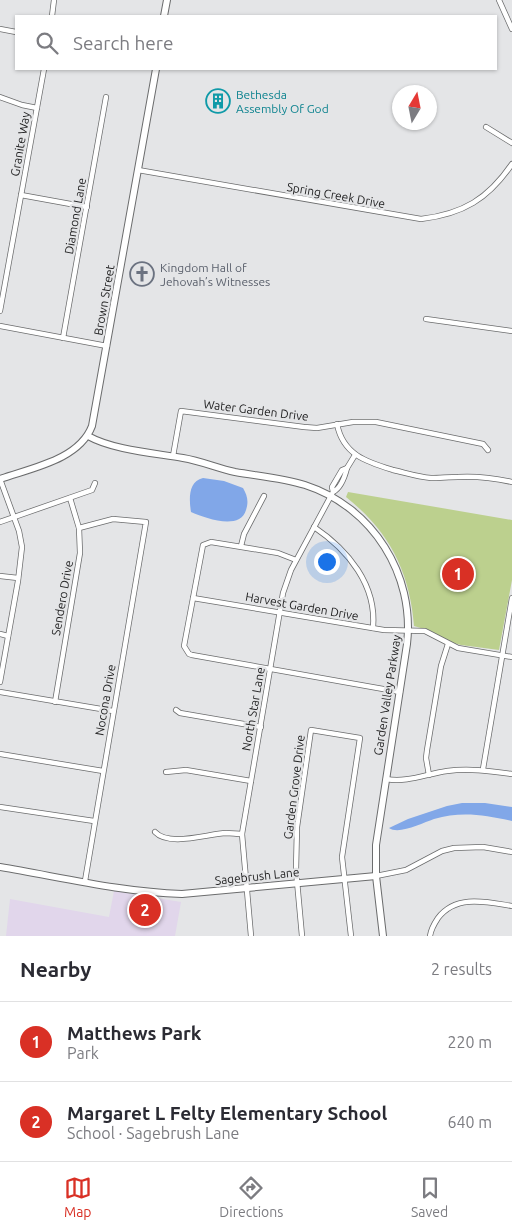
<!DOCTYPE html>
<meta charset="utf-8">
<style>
body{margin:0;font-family:Ubuntu,sans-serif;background:#f7f7f7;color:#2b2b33}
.compass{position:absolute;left:392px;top:85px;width:45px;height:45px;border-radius:50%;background:#fff;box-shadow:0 1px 4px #0004;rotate:10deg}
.you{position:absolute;left:326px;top:561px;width:18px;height:18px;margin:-12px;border:4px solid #fff;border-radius:50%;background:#1a73e8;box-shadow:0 0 0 8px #1a73e833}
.badge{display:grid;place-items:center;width:32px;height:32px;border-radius:50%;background:#d93025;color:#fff;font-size:16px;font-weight:700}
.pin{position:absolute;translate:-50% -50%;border:2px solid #fff;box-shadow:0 1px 5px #0006}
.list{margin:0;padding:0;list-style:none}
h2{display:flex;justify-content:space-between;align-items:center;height:65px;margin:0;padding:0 20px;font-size:21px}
h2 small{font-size:16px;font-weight:400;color:#7c7c81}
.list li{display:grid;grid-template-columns:32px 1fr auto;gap:15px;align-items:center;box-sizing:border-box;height:80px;padding:0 20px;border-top:1px solid #e1e1e2}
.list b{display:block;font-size:19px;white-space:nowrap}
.list p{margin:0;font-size:16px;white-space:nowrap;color:#7c7c81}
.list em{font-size:16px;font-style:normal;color:#7c7c81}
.icon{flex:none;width:28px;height:28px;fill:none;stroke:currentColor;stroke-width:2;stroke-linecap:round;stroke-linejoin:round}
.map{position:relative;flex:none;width:512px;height:936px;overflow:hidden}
.search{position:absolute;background:#fff;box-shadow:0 1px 4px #0004;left:15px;right:15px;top:15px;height:55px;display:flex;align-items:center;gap:12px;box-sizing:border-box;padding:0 18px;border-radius:0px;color:#7c7c81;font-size:19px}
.sheet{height:225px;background:#fff}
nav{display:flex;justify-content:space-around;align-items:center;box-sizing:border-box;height:70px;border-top:1px solid #e1e1e2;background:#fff;font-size:14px;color:#7c7c81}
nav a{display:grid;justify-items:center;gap:2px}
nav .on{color:#d93025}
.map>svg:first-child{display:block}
.education{fill:#e1d6eb}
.green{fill:#bcd08e}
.water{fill:#81a7e8}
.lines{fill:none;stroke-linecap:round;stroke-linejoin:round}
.street-casing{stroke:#6b6c6d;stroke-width:6}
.secondary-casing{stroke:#6b6c6d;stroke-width:8}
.street{stroke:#fff;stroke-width:4.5}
.secondary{stroke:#fff;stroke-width:6}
.labels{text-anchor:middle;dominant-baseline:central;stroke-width:4.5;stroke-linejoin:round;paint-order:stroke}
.culture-label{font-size:12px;fill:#0d838f;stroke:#e4e5e7;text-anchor:start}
.street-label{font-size:12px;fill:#242425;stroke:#e4e5e7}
.worship-label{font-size:12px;fill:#5b616d;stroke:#e4e5e7;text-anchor:start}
</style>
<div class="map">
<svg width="512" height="936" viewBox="0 0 512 936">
<rect width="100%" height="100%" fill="#e4e5e7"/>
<path class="education" d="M114 891 181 902 175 936H6L10 899 109 917Z"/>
<path class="green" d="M348 492 512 520V580L499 650 461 645 450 642 431 631 414 626C410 572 389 531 346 497Z"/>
<g class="water">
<path d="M203 478 224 481 243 488C247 495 249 501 246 510 240 531 205 518 191 512 189 500 188 481 203 478Z"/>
<path d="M462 803H485L512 807V821C485 815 461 811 434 819 422 823 399 835 389 828L408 819 447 806Z"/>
</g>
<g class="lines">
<g class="street-casing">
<g id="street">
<path d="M499 0 512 29"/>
<path d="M52 16 54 0"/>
<path d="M0 29 16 32"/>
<path d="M0 97 22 105 37 108"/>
<path d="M486 127 512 143"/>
<path d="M138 170 421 219C463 214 488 199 512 164"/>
<path d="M21 195 87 207"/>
<path d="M0 311 44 69"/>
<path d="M426 319 512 331"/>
<path d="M0 326 107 346"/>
<path d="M63 338 106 97"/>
<path d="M337 424C343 455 367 462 393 470 406 473 418 477 431 478 440 478 449 477 458 477 476 476 494 478 512 482"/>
<path d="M173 456 181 411 304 427 317 428 353 422H376L483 444 488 450"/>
<path d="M347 468 355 455"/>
<path d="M0 522 92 490 95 483"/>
<path d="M314 527C348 550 377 585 373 628"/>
<path d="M79 528 113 519 146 522 85 881"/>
<path d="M241 546 244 534 264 496"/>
<path d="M296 560 278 553 211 542 203 545 184 646 189 654 192 655 400 692"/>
<path d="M0 576 18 578"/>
<path d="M193 598 384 630 425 631 458 648 512 657"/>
<path d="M0 634 8 636"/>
<path d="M0 682 18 581 22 547 19 531 0 479"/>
<path d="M0 692 113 711"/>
<path d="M55 702 80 553 79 528 70 498"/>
<path d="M176 710 180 713 261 727"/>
<path d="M0 754 103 771"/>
<path d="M483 769 512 598"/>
<path d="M166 772 186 770 251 781"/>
<path d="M429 775 426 758 427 750 441 666 448 644"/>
<path d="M386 779C407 783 426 774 447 771 469 768 490 771 512 774"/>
<path d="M0 807 94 821"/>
<path d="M155 832C169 847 207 834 226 833 231 833 237 834 242 834"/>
<path d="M376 876 406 870 442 851 454 848 483 847 512 852"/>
<path d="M251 936 242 834 283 593 291 570 333 492C341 488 345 476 347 468L342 470 332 487 333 492"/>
<path d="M302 936 296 870 297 827 311 730 360 738 342 857 351 936"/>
<path d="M430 936C431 929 434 924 438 918 456 894 487 902 512 906"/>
</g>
</g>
<g class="secondary-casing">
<g id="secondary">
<path d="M164 16 167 0"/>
<path d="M88 436C113 450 154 453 183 458 201 461 217 468 235 472 258 476 283 478 305 485 373 507 415 575 407 644L376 845V876L383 936"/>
<path d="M0 479C31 468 79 460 92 426L156 69"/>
<path d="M0 867C60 877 121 892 182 894L376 876"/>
</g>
</g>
<use href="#street" class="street"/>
<use href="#secondary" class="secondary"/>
</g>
<defs>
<g id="building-ring" transform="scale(1.25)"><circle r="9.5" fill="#e4e5e7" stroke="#0f9aa8" stroke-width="1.5"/><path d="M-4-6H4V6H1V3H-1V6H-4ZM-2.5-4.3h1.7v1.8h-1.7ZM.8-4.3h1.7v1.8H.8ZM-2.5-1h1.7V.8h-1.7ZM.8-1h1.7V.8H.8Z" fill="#0f9aa8"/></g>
<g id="church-ring" transform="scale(1.25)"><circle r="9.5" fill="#e4e5e7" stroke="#6b7280" stroke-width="1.5"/><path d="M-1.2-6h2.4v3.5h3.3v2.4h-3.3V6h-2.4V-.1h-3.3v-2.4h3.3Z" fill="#6b7280"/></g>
</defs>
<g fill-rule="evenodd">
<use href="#building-ring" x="218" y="101"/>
<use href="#church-ring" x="142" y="274"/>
</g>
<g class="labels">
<g class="culture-label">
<text x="236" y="94">Bethesda<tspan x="236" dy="14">Assembly Of God</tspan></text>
</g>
<g class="street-label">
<text transform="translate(20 144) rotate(-80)">Granite Way</text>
<text transform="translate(336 195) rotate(10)">Spring Creek Drive</text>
<text transform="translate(75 216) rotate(-80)">Diamond Lane</text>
<text transform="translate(104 300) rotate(-80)">Brown Street</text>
<text transform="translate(256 410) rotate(7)">Water Garden Drive</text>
<text transform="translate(62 598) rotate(-80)">Sendero Drive</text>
<text transform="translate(302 606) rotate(10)">Harvest Garden Drive</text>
<text transform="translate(387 695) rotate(-81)">Garden Valley Parkway</text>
<text transform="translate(105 700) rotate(-80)">Nocona Drive</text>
<text transform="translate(253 709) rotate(-80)">North Star Lane</text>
<text transform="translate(294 787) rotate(-83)">Garden Grove Drive</text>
<text transform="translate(257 876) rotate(-6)">Sagebrush Lane</text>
</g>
<g class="worship-label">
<text x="160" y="267">Kingdom Hall of<tspan x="160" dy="14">Jehovah’s Witnesses</tspan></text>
</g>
</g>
</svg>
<svg class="compass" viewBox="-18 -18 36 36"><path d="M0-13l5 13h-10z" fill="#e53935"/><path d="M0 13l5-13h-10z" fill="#7c7c81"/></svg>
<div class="you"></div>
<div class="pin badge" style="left:458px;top:574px">1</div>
<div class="pin badge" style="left:145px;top:910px">2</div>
<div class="search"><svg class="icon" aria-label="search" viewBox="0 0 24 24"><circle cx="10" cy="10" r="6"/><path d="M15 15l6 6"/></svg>Search here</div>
</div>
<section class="sheet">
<h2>Nearby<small>2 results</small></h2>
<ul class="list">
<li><span class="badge">1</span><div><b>Matthews Park</b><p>Park</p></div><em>220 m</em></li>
<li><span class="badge">2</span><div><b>Margaret L Felty Elementary School</b><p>School · Sagebrush Lane</p></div><em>640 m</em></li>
</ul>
</section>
<nav>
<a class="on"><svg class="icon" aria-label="map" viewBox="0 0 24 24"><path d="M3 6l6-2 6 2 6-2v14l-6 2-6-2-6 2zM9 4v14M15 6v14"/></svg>Map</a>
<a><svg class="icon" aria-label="directions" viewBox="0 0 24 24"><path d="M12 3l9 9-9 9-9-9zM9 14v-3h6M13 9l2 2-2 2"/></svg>Directions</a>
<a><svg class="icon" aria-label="saved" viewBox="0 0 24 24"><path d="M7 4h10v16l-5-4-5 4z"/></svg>Saved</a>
</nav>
